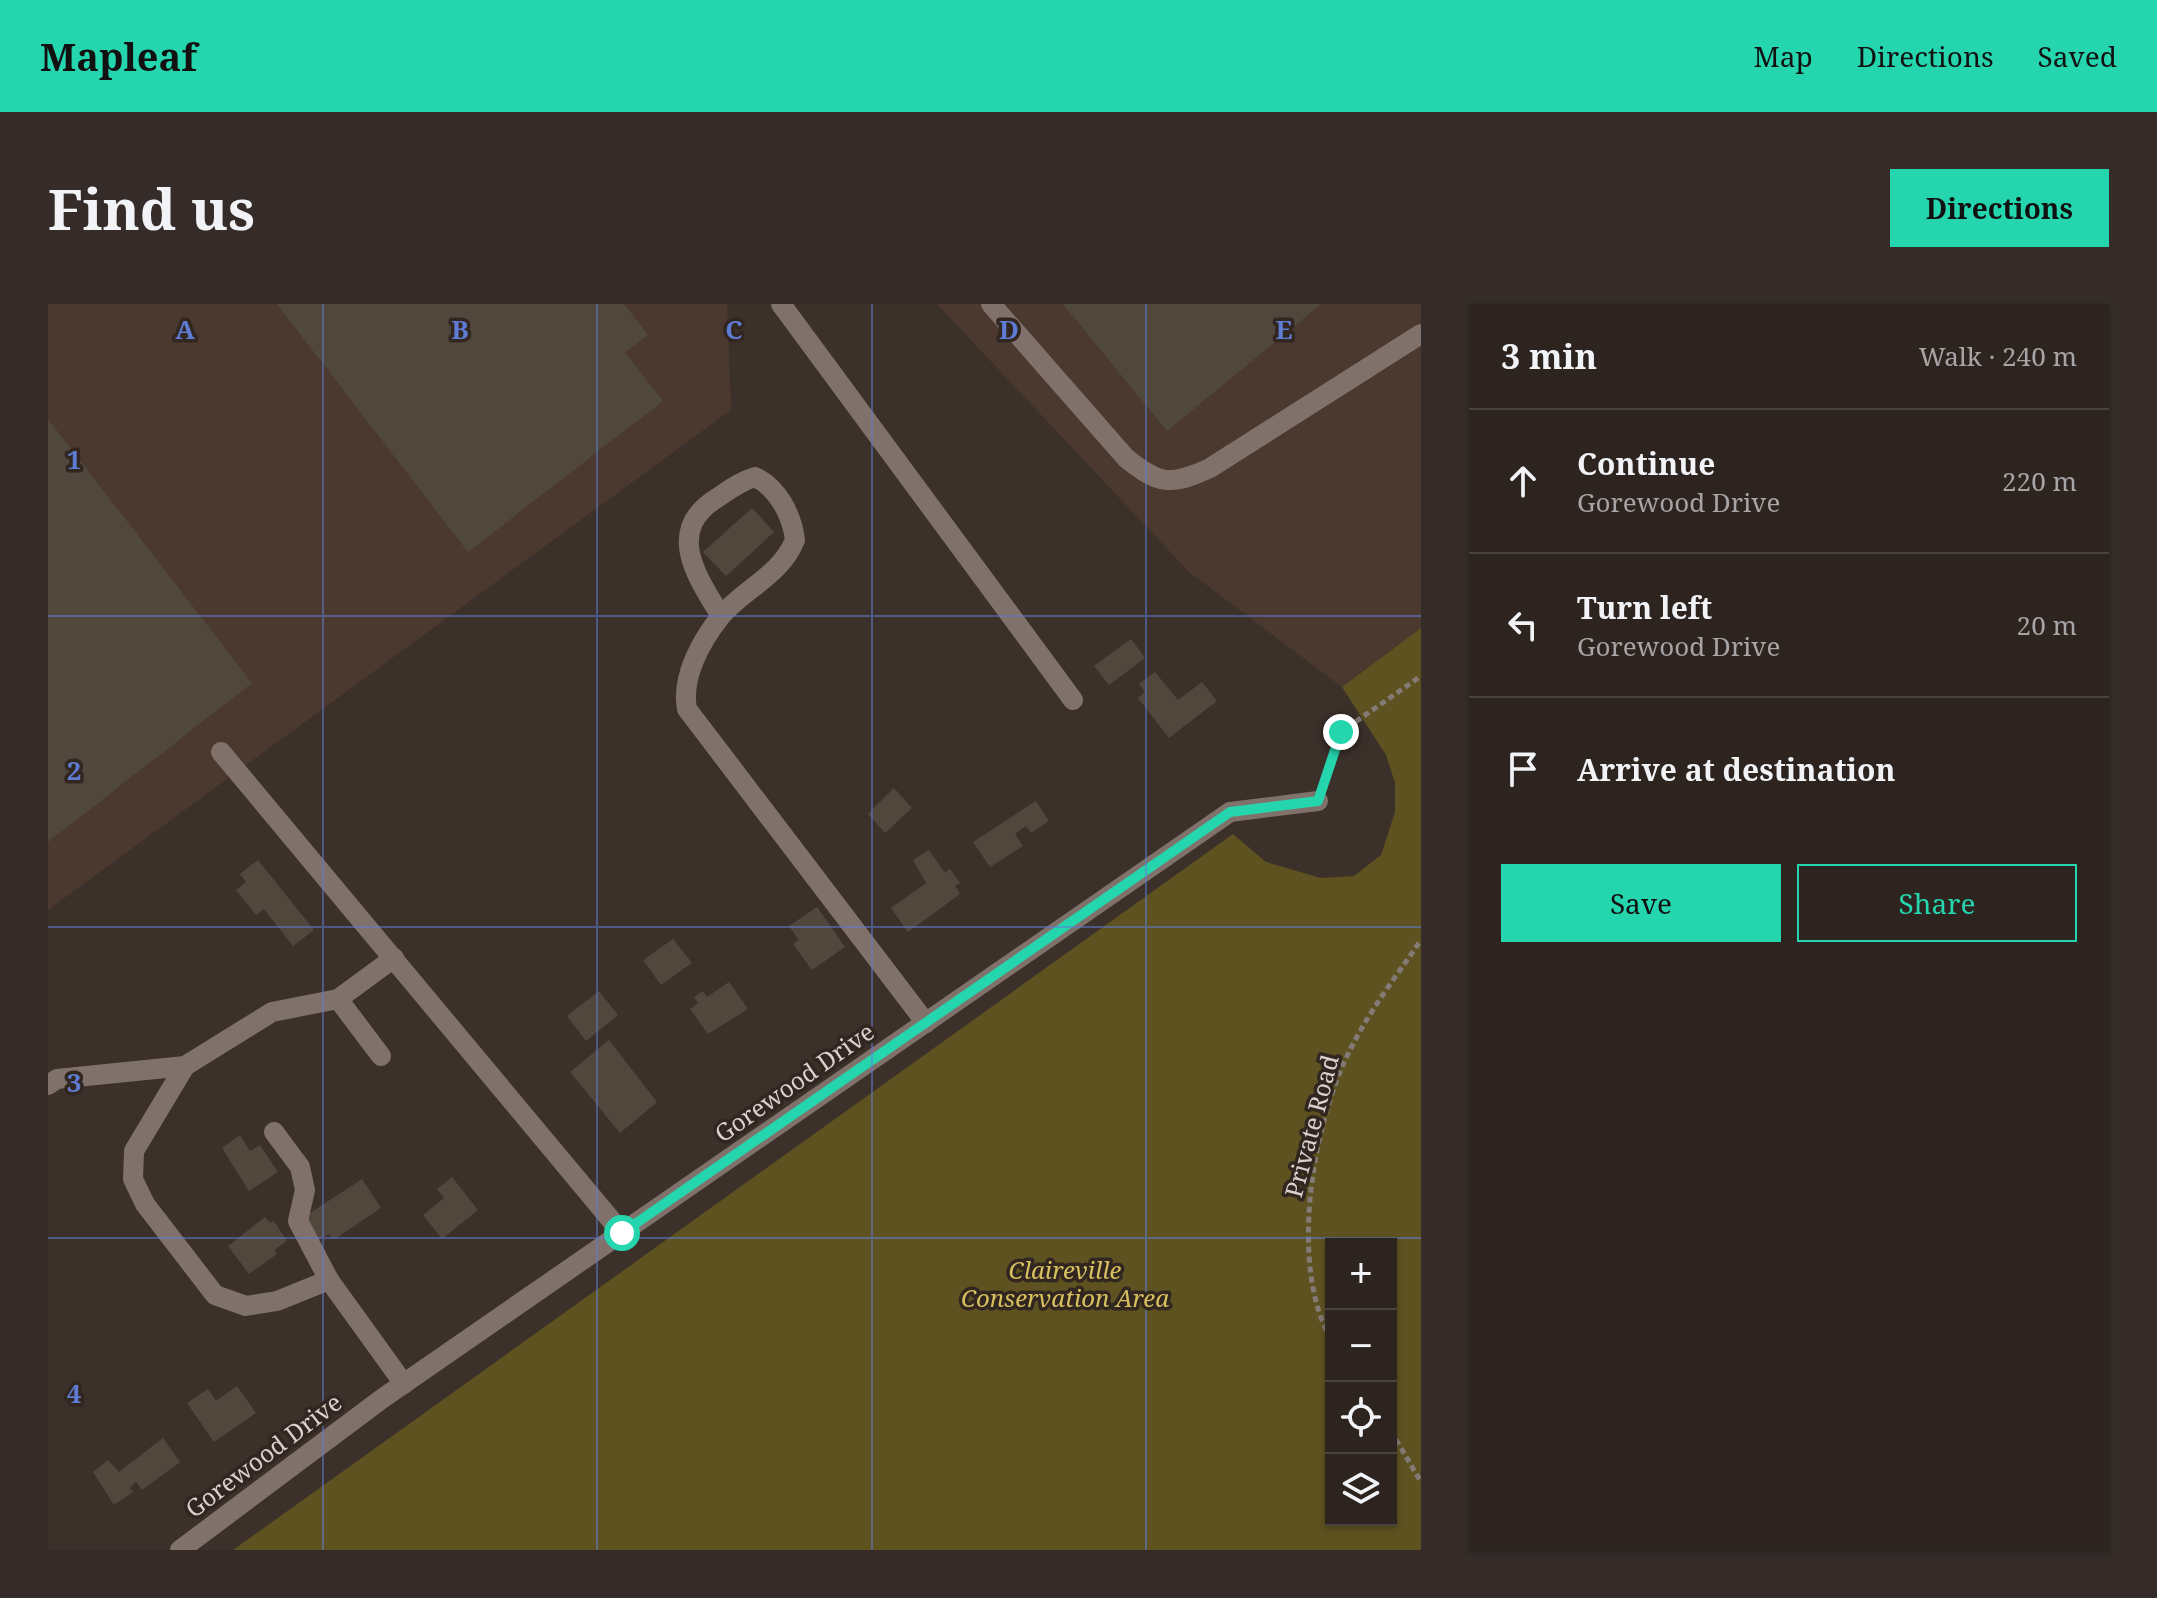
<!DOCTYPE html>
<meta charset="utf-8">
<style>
body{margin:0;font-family:"Noto Serif",serif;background:#352c29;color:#f1f3f6}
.controls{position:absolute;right:24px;bottom:24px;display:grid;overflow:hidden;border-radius:0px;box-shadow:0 2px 6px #0004}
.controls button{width:72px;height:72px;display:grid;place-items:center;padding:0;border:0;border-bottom:2px solid #48413e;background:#2d2420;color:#f1f3f6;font:40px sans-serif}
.stop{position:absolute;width:24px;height:24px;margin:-18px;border:6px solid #25d5ae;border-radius:50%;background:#fff}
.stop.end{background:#25d5ae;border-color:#fff;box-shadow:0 2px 8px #0008}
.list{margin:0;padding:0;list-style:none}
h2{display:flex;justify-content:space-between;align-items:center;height:104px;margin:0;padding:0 32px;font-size:34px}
h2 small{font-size:26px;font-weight:400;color:#a7a4a5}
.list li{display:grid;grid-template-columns:52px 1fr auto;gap:24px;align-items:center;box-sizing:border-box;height:144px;padding:0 32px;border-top:2px solid #48413e}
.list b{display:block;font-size:30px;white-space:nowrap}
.list p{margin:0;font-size:26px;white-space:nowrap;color:#a7a4a5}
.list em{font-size:26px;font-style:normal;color:#a7a4a5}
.actions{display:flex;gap:16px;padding:24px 32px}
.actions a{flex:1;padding:18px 0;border:2px solid #25d5ae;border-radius:0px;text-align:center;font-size:28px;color:#25d5ae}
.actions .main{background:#25d5ae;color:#111}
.icon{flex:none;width:44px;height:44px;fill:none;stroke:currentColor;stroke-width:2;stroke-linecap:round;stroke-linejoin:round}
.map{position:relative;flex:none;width:1373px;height:1246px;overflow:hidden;border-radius:0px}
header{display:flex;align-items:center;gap:48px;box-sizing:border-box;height:112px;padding:0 40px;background:#25d5ae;color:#111}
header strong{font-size:38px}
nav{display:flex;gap:44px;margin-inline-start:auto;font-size:28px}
.intro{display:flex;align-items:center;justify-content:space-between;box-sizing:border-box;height:192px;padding:0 48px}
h1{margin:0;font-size:56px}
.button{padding:20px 36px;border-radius:0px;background:#25d5ae;color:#111;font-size:28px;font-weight:700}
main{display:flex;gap:48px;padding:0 48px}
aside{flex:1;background:#2d2420;border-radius:0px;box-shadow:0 2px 6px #0004}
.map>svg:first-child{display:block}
.built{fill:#4b3930}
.green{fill:#5d5220;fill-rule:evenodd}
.building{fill:#51483d}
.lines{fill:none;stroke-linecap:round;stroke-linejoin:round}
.path{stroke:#857b76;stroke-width:5;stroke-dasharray:6 4;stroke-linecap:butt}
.minor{stroke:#80716b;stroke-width:20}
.route{stroke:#25d5ae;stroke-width:10}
.grid{fill:none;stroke:#5f7cd4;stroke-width:2;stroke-opacity:0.55}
.labels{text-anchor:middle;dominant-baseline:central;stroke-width:7;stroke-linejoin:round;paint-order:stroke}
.street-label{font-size:24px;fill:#d9d1cd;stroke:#322620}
.park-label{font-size:24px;font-style:italic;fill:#d7c05e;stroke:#322620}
.grid-label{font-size:26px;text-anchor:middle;font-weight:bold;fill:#5f7cd4;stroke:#322620;stroke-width:7;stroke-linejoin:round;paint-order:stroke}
</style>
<header>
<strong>Mapleaf</strong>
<nav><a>Map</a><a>Directions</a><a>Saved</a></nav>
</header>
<div class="intro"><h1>Find us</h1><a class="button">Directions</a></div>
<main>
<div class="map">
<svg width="1373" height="1246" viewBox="0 0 1373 1246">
<rect width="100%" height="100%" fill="#3c302a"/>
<g class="built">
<path d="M0 0H679L683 106 0 606Z"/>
<path d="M889 0H1373V324L1294 383 1141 268Z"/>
</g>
<path class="green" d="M1373 324V1246H185L1185 530 1218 558 1273 574 1306 572 1333 551 1347 508V479L1338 451 1294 383ZM1343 940V1216H1283V940Z"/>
<g class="building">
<path d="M229 0H576L600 31 577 48 615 97 420 248Z"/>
<path d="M1015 0H1273L1119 127Z"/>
<path d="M0 115 204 379 0 538Z"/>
<path d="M704 204 726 228 678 272 655 248Z"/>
<path d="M1083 335 1097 354 1061 381 1046 362Z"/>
<path d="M1107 368 1130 396 1154 378 1169 397 1121 434 1090 394 1097 388 1091 380Z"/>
<path d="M846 484 864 504 837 529 820 510Z"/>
<path d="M988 497 1001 517 983 529 978 522 967 530 975 542 942 563 925 538Z"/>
<path d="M881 546 897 569 902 565 912 579 907 582 912 590 860 628 843 604 878 579 865 556Z"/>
<path d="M210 556 266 626 245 642 216 605 208 611 188 586 198 578 192 570Z"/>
<path d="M769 603 797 643 764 666 745 640 751 636 741 622Z"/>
<path d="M625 635 644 659 613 681 595 656Z"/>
<path d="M681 678 700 705 660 730 642 705 650 699 646 693 655 687 659 693Z"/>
<path d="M551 687 570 711 538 737 519 712Z"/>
<path d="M561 736 609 798 572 829 522 768Z"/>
<path d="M192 831 202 847 212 841 230 868 201 887 174 844Z"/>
<path d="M404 873 430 906 394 935 375 911 396 894 389 885Z"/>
<path d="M314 875 333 904 290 933 284 934 281 930 271 936 256 913Z"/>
<path d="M217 913 222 919 226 917 239 937 226 946 229 950 201 970 180 942Z"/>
<path d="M189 1082 208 1109 166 1138 139 1099 160 1085 168 1097Z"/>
<path d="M115 1134 132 1158 94 1186 88 1178 82 1184 85 1188 66 1201 45 1168 60 1156 71 1168Z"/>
</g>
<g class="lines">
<g class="path">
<path d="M1276 477 1293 428 1373 372"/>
<path d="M1283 1035C1240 961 1265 817 1303 744 1322 706 1349 671 1373 636"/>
<path d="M1343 1127 1373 1178"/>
</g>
<g class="minor">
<path d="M733 0 1025 396"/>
<path d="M943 0 1078 154C1111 181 1123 182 1162 164L1373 30"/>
<path d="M673 312C648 272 617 226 669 194 681 186 693 177 707 173 730 184 744 211 747 236 733 271 696 285 673 312 653 337 633 373 639 405L878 719"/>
<path d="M173 448 574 929"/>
<path d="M290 695 333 752"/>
<path d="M137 762 86 847 85 875 97 900 167 991 198 1002 229 997 281 976 356 1080"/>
<path d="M0 781 9 775 137 762 224 708 290 695 346 654"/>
<path d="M226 828 252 863 257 886 250 917 281 976"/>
<path d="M132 1246 335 1094 1182 508 1270 497"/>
</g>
</g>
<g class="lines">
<path class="route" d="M574 929 1182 508 1270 497 1293 428"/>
</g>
<path class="grid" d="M275 0V1246M549 0V1246M824 0V1246M1098 0V1246M0 312H1373M0 623H1373M0 934H1373"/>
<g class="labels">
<g class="street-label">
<text transform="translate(746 778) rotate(-35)">Gorewood Drive</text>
<text transform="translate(1263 822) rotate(-75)">Private Road</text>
<text transform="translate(215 1151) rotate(-37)">Gorewood Drive</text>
</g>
<g class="park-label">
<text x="1017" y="965">Claireville<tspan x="1017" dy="28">Conservation Area</tspan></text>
</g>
</g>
<g class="grid-label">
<text x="137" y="35">A</text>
<text x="412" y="35">B</text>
<text x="686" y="35">C</text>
<text x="961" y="35">D</text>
<text x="1236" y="35">E</text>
<text x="26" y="165">1</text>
<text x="26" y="476">2</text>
<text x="26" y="788">3</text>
<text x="26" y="1099">4</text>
</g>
</svg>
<div class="controls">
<button>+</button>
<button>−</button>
<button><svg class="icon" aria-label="locate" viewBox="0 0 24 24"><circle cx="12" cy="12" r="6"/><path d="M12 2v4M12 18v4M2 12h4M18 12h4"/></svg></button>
<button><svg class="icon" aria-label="layers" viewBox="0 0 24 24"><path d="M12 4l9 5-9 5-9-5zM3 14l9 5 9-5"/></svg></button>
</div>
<div class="stop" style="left:574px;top:929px"></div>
<div class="stop end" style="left:1293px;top:428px"></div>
</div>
<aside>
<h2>3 min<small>Walk · 240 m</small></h2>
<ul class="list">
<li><svg class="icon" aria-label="ahead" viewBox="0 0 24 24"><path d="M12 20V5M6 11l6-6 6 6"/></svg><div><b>Continue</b><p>Gorewood Drive</p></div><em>220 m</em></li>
<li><svg class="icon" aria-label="left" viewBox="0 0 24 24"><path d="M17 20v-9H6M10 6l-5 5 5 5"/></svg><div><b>Turn left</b><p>Gorewood Drive</p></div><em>20 m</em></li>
<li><svg class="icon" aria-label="arrive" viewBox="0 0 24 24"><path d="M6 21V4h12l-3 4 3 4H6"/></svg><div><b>Arrive at destination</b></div></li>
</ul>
<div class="actions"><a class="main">Save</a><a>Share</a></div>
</aside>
</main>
